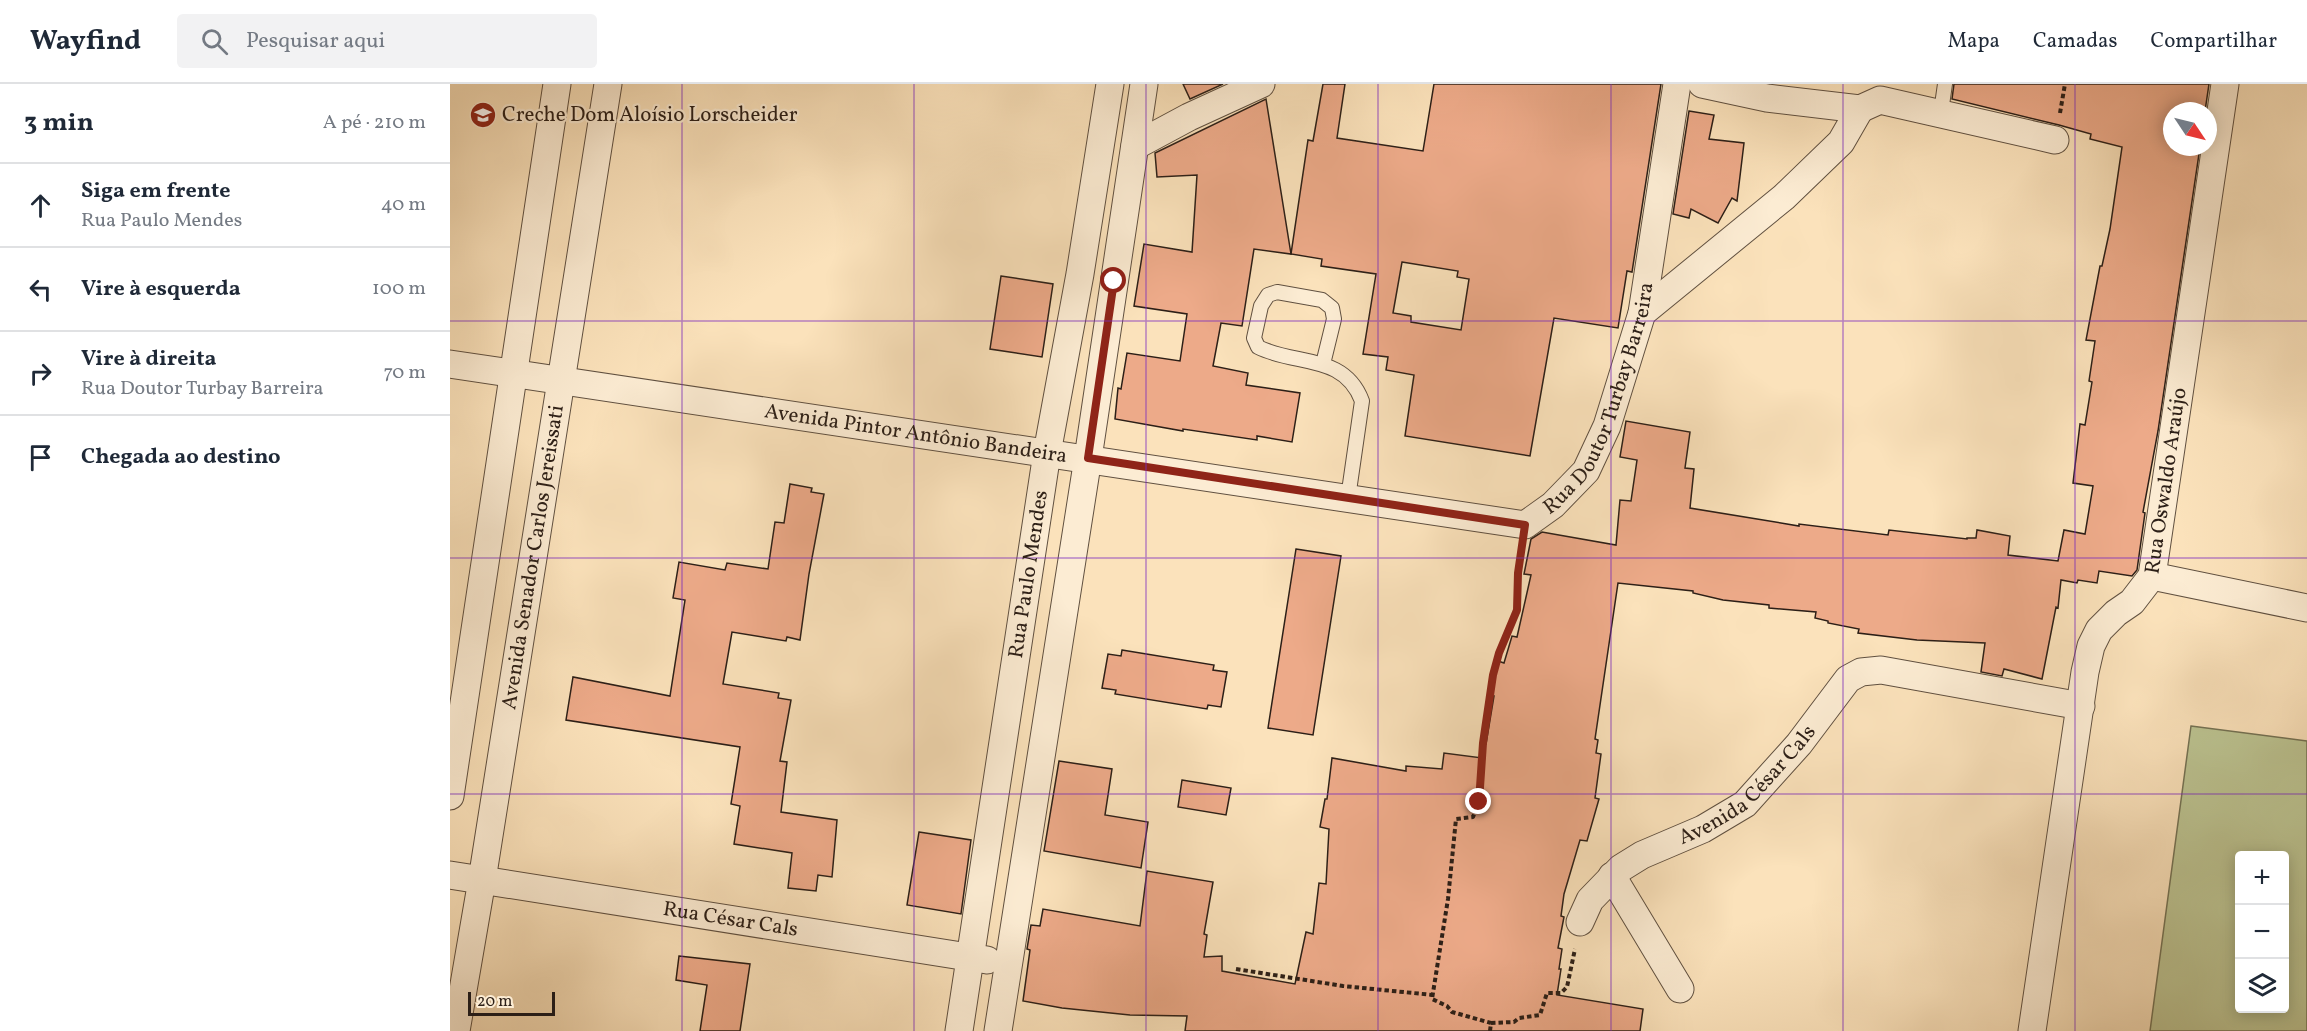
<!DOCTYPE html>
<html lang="pt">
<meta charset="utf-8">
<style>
body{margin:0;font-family:Vollkorn,serif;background:#f2f2f3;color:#1f2937}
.controls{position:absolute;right:18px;bottom:18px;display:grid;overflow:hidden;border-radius:6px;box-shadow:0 3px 15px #0003}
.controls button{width:54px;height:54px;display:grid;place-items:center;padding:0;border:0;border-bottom:2px solid #e0e1e3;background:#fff;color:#1f2937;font:30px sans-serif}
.compass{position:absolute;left:1713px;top:18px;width:54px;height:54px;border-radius:50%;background:#fff;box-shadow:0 3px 15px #0003;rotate:125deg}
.scale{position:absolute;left:18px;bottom:15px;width:87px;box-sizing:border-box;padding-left:6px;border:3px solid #2c1f17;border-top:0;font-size:16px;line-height:21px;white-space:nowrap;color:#2c1f17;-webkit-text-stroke:4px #fcecd3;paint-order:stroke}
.stop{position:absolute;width:18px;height:18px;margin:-14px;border:4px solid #8f2418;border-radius:50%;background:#fff}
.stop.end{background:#8f2418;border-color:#fff;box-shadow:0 2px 6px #0008}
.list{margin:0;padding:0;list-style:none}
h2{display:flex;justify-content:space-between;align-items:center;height:78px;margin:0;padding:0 24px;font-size:26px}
h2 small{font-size:20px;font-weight:400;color:#747a83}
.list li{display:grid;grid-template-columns:39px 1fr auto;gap:18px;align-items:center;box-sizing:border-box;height:84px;padding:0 24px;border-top:2px solid #e0e1e3}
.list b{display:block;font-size:22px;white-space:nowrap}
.list p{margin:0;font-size:20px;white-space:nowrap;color:#747a83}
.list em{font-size:20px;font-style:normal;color:#747a83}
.icon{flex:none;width:33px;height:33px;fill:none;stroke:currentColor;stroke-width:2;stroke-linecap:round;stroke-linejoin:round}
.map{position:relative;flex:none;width:1857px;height:947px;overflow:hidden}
header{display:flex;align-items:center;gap:36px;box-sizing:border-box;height:84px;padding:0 30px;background:#fff;border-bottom:2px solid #e0e1e3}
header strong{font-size:28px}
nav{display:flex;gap:33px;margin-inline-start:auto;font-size:21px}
.search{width:420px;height:54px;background:#f2f2f3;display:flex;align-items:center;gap:15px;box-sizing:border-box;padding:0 21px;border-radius:6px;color:#747a83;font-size:22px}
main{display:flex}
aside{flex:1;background:#fff}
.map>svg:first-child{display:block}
.green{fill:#bcc492;stroke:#747254;stroke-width:1.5;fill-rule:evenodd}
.building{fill:#edaa89;stroke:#2c1f17;stroke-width:1.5;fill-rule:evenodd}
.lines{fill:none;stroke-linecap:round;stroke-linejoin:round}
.service-casing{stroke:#605040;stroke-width:16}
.minor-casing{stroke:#605040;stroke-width:29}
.path{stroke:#2c1f17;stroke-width:4;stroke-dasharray:4.5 3;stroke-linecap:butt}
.service{stroke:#fcecd3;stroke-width:14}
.minor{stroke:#fcecd3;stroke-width:27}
.route{stroke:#8f2418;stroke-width:8}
.grid{fill:none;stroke:#7b2cbf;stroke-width:1.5;stroke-opacity:0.55}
.labels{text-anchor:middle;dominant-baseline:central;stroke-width:4.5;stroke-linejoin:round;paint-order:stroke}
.poi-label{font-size:21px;fill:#2c1f17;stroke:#fcecd3;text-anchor:start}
.street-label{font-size:21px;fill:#2c1f17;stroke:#fcecd3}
</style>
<header>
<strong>Wayfind</strong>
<div class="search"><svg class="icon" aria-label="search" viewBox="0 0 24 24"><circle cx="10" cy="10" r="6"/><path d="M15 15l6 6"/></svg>Pesquisar aqui</div>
<nav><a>Mapa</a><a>Camadas</a><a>Compartilhar</a></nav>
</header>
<main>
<aside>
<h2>3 min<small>A pé · 210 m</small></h2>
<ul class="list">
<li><svg class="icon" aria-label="ahead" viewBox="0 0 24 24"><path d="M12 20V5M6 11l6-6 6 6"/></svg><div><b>Siga em frente</b><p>Rua Paulo Mendes</p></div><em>40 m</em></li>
<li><svg class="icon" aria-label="left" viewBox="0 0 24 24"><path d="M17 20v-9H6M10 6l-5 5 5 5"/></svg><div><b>Vire à esquerda</b></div><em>100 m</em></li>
<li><svg class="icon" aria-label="right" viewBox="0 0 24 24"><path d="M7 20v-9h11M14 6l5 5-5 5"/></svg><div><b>Vire à direita</b><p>Rua Doutor Turbay Barreira</p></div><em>70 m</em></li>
<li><svg class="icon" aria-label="arrive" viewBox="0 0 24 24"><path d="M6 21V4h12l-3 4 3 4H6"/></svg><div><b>Chegada ao destino</b></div></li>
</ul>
</aside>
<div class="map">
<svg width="1857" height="947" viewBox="0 0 1857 947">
<rect width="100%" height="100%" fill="#fbe2bb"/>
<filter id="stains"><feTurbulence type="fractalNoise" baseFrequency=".00333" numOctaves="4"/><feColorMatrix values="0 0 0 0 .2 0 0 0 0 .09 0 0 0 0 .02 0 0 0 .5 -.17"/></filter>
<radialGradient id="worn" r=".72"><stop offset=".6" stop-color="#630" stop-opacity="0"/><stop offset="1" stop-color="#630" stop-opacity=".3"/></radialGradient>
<path class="green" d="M1741 642 1857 657V947H1700ZM1790 772H1834V924H1790Z"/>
<g class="building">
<path d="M733 0H773L740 15Z"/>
<path d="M873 0H895L887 54 973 67 984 0H1211L1182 188 1177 187 1168 244 1104 234 1080 372 955 352 964 291 936 286 938 273 913 270 926 190 871 182 872 175 841 170 858 56 863 57ZM952 178 1008 187 1007 193 1019 195 1011 246 961 238V232L943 229Z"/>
<path d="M1504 0H1759L1755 27H1722V63H1750L1708 347 1693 428 1695 429 1687 486 1682 492 1649 487 1647 499 1628 496 1627 499 1611 496 1608 524 1606 523 1592 595 1554 585 1552 592 1531 588 1535 559 1467 556 1408 549 1409 545 1378 539V537L1365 534 1366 528 1319 524V521L1273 516 1243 509V507L1168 499 1145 655 1148 656 1146 669 1151 670 1145 714 1149 715 1137 757 1130 756 1114 810 1111 832 1114 833 1108 864 1112 865 1109 885H1111L1107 911 1193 925 1190 947H735L737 932 680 931 612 924 573 917 580 866 577 865 581 841 590 842 593 825 690 842 697 787 763 798 754 850 757 851 754 873 772 872V887L845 900 856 848 863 850 869 799 876 800 879 745 870 743 875 715H877L882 674 956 687V682L992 685 994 669 1032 674 1034 660H1036L1044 612H1041L1048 577 1054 579 1062 552 1067 553 1081 491 1074 490 1081 455 1092 448 1166 461 1170 416 1181 417 1187 376 1170 373 1176 337 1240 348 1235 384 1244 385 1240 424 1349 442V440L1438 451 1439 446 1517 455V454H1526L1527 446 1560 452 1558 471 1608 477 1614 446 1635 450 1643 402 1623 399 1630 340 1635 341 1642 298 1639 297 1645 257 1636 256 1650 182H1652L1660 145 1672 63 1640 55 1641 50 1609 41 1502 15Z"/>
<path d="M816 15 841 170 804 165 792 242 771 239 763 282 798 289 796 301 850 309 842 358 807 352V356L733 345V347L665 335 668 304 671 305 677 269 730 277 737 230 684 222 694 160 742 168 747 91 707 93 705 69Z"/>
<path d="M1239 27 1264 31 1259 55 1294 59 1287 117 1282 114 1268 139 1241 125 1239 134 1223 130Z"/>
<path d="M551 192 603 200 592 273 540 265Z"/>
<path d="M340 400 362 404 361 408 374 410 359 490 350 556 337 553 336 557 282 548 273 600 329 609 328 614 341 616 330 677 337 678 331 728 387 736 382 793 368 791 366 807 338 804 342 769 284 760 290 722 281 720 290 663 116 636 123 593 220 612 235 516 223 514 229 478 275 486 277 479 318 485 325 438 334 439Z"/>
<path d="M846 465 891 472 863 651 818 644Z"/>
<path d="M672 566 764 581 763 586 777 588 771 623 758 621 757 625 665 610 666 606 652 604 658 570 671 572Z"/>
<path d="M609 677 662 685 655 731 698 738 691 784 594 767Z"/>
<path d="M732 696 781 704 776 731 728 723Z"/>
<path d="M469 748 521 756 511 830 457 821Z"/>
<path d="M229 872 300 880 290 947H250L257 901 226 896Z"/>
</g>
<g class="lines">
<g class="service-casing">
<g id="service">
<path d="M1491 28 1495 0"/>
<path d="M873 280 884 235 882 224 872 216 827 208 818 211 811 222 804 254 808 263C845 282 894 269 912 317L898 414"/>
</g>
</g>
<g class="minor-casing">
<g id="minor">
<path d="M1252 0 1317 14 1410 25 1430 16 1605 56"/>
<path d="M685 62 739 33 811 0"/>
<path d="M1192 229 1334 113 1391 58 1410 25"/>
<path id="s1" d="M0 280 1075 441 1103 421 1136 387 1157 342 1192 229 1227 0"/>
<path d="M1702 492 1857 524"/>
<path d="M0 712 107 0"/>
<path id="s2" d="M0 791 537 876"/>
<path d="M1162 792 1230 905"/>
<path id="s3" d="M1130 838 1140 816 1171 784 1192 771 1253 745 1295 720 1349 660 1398 595 1411 588 1431 586 1631 622"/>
<path id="s4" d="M6 947 32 796 158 0"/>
<path id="s5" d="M509 947 597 369 630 190 660 0"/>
<path d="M548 947 638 374 694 0"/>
<path id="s6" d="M1582 947 1635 588 1641 562 1649 546 1666 529 1682 518 1702 492 1775 0"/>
</g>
</g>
<g class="path">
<path d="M1610 29 1615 0"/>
<path d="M786 885 893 902 983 911"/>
<path d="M1041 939 1064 938 1069 934 1090 931 1097 909H1111L1117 903 1125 865"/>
<path d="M1040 947 1041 939 1002 928 997 922 982 915 998 815 1006 735 1023 733 1029 718 1033 659 1043 591 1049 569 1067 526 1068 489 1071 467"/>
</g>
<use href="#service" class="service"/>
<use href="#minor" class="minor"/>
</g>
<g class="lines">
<path class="route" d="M664 197 638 374 1075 441 1068 489 1067 526 1049 569 1043 591 1033 659 1029 718"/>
</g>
<path class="grid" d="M232 0V947M464 0V947M696 0V947M928 0V947M1161 0V947M1393 0V947M1625 0V947M0 237H1857M0 474H1857M0 710H1857"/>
<defs>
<g id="school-disc" transform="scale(1.35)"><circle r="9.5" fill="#8f2418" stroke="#fcecd3"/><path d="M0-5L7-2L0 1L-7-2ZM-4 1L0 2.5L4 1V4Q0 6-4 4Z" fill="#fff"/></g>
</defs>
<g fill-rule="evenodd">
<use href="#school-disc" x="33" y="31"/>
</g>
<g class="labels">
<g class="poi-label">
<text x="52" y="31">Creche Dom Aloísio Lorscheider</text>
</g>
<g class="street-label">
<text stroke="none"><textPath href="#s1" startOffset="1240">Rua Doutor Turbay Barreira</textPath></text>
<text stroke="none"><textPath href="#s1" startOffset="471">Avenida Pintor Antônio Bandeira</textPath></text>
<text stroke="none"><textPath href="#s6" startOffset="580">Rua Oswaldo Araújo</textPath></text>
<text stroke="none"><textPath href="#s4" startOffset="480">Avenida Senador Carlos Jereissati</textPath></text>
<text stroke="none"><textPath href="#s5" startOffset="462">Rua Paulo Mendes</textPath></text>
<text stroke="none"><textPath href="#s3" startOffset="222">Avenida César Cals</textPath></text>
<text stroke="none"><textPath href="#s2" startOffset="284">Rua César Cals</textPath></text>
</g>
</g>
<rect width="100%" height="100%" filter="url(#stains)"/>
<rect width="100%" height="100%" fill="url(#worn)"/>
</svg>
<div class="controls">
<button>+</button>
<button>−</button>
<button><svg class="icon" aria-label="layers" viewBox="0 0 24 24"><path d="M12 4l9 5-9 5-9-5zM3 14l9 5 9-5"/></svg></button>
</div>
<svg class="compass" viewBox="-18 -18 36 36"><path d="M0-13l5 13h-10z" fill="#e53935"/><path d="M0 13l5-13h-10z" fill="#747a83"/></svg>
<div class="scale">20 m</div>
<div class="stop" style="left:664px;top:197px"></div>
<div class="stop end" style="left:1029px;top:718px"></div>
</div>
</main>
